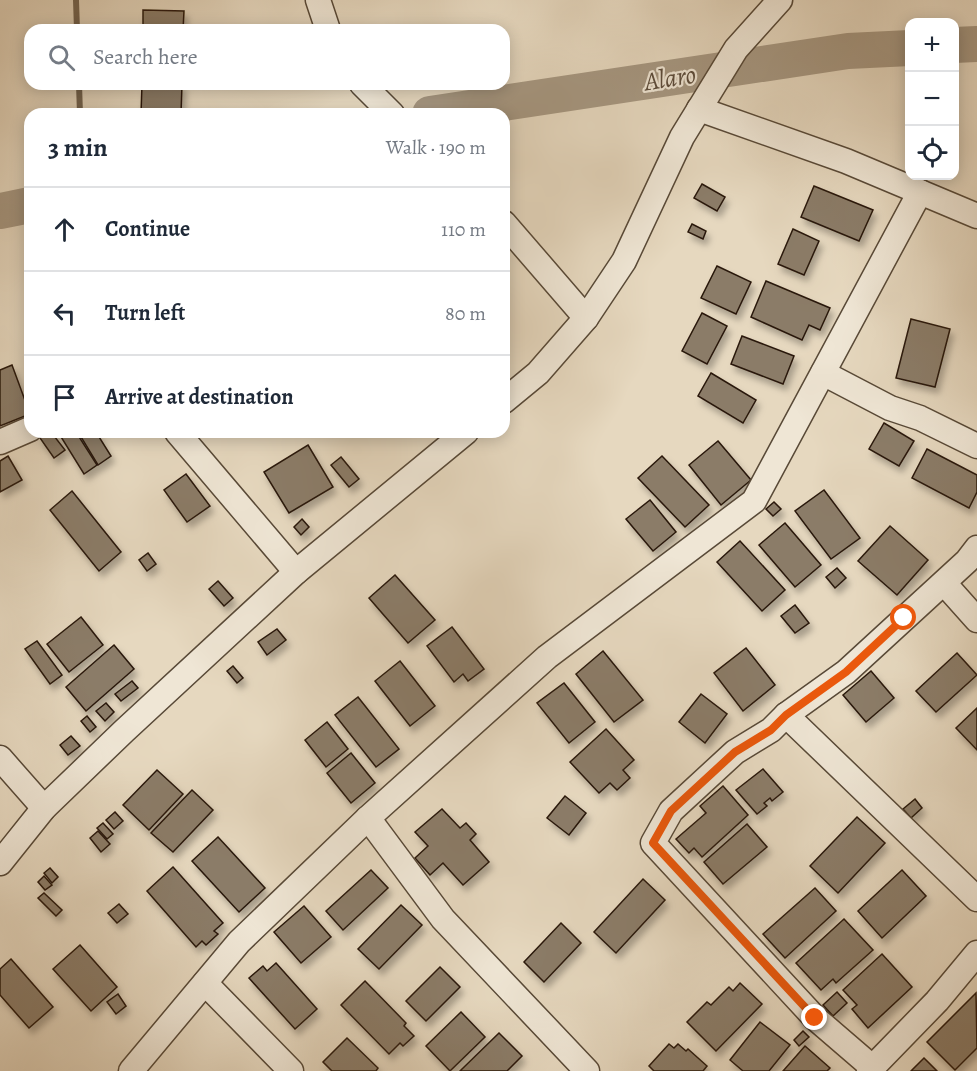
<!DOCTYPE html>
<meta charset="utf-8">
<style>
body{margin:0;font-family:Alegreya,serif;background:#f2f2f3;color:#1f2937}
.controls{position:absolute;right:18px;top:18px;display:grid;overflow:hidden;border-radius:12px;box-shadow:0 3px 15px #0003}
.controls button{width:54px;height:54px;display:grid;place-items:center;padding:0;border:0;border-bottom:2px solid #e0e1e3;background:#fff;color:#1f2937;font:30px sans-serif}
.stop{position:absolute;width:18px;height:18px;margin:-14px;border:4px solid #ea580c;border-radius:50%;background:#fff}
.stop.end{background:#ea580c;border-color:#fff;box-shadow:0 2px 6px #0008}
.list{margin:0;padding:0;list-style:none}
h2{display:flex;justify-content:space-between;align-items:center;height:78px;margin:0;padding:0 24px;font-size:26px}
h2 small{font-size:20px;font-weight:400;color:#747a83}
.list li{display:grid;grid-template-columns:39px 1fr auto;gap:18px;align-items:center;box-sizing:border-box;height:84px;padding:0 24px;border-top:2px solid #e0e1e3}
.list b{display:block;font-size:22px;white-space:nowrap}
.list em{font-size:20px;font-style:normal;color:#747a83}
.icon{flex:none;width:33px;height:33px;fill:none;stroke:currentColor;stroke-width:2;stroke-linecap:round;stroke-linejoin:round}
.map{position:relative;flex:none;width:977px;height:1071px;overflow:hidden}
.search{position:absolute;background:#fff;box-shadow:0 3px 15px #0003;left:24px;top:24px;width:486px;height:66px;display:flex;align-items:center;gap:15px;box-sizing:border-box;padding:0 21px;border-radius:18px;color:#747a83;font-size:22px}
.panel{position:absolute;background:#fff;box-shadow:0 3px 15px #0003;left:24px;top:108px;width:486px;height:330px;border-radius:18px}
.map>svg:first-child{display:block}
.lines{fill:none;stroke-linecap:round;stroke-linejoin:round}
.stream{stroke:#746551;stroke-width:6}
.river{stroke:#a69781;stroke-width:36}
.building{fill:#8b7c68;stroke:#29190a;stroke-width:1.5;filter:url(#shadow)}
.minor-casing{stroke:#584937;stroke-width:27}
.minor{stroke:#efe6d5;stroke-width:24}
.route{stroke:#ea580c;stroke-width:8}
.labels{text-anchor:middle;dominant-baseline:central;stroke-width:4.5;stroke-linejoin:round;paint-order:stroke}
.water-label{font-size:26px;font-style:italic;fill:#5b4b3a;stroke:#efe6d5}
</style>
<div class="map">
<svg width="977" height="1071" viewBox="0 0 977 1071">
<defs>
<filter id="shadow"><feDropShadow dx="3.5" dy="6" stdDeviation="3" flood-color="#0004"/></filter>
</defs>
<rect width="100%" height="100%" fill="#e6d8bf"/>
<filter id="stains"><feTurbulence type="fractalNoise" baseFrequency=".00333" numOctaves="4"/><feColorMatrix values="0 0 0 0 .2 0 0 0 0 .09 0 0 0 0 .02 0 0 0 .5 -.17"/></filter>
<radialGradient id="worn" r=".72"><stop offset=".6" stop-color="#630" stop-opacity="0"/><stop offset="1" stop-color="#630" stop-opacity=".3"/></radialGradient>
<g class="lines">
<g class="stream">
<path d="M76 0 77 30"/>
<path d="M79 84 80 114"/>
</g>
<g class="river">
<path d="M954 45 977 44"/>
<path d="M430 114 848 51 910 48"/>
<path d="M0 211 30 205"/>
</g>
</g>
<g class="building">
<path d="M143 10 184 11 183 30H143Z"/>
<path d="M142 84H182L181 114H141Z"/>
<path d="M702 184 725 197 717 211 694 198Z"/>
<path d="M814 186 873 210 859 241 801 217Z"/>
<path d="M692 224 706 231 703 239 688 232Z"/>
<path d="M793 229 819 241 804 275 778 264Z"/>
<path d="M717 266 751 282 736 314 701 298Z"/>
<path d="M766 281 830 308 820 330 809 325 802 340 751 317Z"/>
<path d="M702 313 727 326 707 364 682 351Z"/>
<path d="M911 319 950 329 935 387 896 378Z"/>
<path d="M742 336 794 356 783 384 731 364Z"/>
<path d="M12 365 30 414 0 426V370Z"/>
<path d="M711 373 756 400 743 423 698 396Z"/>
<path d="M884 423 914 441 899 466 869 449Z"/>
<path d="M48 432H51L65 450 54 458 40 438Z"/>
<path d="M58 432H76L97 465 84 474Z"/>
<path d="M78 432H96L111 456 98 465Z"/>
<path d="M718 441 751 480 721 505 689 465Z"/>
<path d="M308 445 333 487 289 513 264 472Z"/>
<path d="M927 449 977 475V492L969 508 912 478Z"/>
<path d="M8 456 22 480 0 492V461Z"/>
<path d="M662 456 709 505 685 527 638 478Z"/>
<path d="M341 457 359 479 349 487 331 465Z"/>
<path d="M186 474 210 506 187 522 164 490Z"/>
<path d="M824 490 860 538 831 559 795 511Z"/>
<path d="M72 491 121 552 99 571 50 510Z"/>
<path d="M650 500 676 532 653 551 626 519Z"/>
<path d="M774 502 781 509 773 516 766 509Z"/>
<path d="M302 519 309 527 301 535 294 527Z"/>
<path d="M785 523 821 565 795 587 759 545Z"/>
<path d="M890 526 928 560 897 595 858 561Z"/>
<path d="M740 541 785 590 762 611 717 562Z"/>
<path d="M148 553 156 564 147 571 139 560Z"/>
<path d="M837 568 846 578 835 588 826 577Z"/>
<path d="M395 575 435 620 408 643 369 598Z"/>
<path d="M218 581 233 598 224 606 209 589Z"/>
<path d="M795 605 809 623 795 633 781 616Z"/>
<path d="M81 617 103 645 69 672 47 644Z"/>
<path d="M452 627 484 669 468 681 463 674 454 682 427 646Z"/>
<path d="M277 629 286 640 267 655 258 642Z"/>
<path d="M37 641 62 675 50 684 25 649Z"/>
<path d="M114 645 134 669 86 711 66 687Z"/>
<path d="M746 648 775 685 743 711 714 673Z"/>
<path d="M603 651 643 700 614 722 576 674Z"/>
<path d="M957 653 977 675 936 712 916 691Z"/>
<path d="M400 661 435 706 410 726 375 681Z"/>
<path d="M233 666 243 678 237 683 227 671Z"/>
<path d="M871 671 894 698 866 722 843 695Z"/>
<path d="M132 681 138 688 121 701 115 694Z"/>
<path d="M564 683 595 722 569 743 537 703Z"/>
<path d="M701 694 727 714 705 743 679 722Z"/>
<path d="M358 697 399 749 376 767 335 715Z"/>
<path d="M106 703 114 712 105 721 96 711Z"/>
<path d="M977 708V750L956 728Z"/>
<path d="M87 716 96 727 90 732 81 721Z"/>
<path d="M327 722 348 749 326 767 305 740Z"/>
<path d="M606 729 634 760 623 770 630 778 617 790 610 783 599 793 570 762Z"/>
<path d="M71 736 80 746 68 755 60 745Z"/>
<path d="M351 753 375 783 351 803 327 773Z"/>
<path d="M763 769 783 792 772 801 770 798 764 803 767 806 757 814 736 790Z"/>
<path d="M157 770 183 794 149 830 123 805Z"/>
<path d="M723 786 748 815 702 857 694 848 689 853 676 839 706 813 700 806Z"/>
<path d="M192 790 213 810 173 852 151 833Z"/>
<path d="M565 796 586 813 569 835 547 818Z"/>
<path d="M915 799 922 808 911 818 903 809Z"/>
<path d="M442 809 460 828 466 823 476 834 470 840 489 862 463 885 443 863 430 875 415 858 428 846 415 832Z"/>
<path d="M115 812 123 821 114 829 106 820Z"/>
<path d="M857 817 885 843 838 893 810 866Z"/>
<path d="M103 823 113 834 107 839 97 828Z"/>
<path d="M747 824 767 847 723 884 704 862Z"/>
<path d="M98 831 110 844 101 852 90 838Z"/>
<path d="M218 837 265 888 239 912 192 861Z"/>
<path d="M173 867 223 923 214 931 218 934 206 945 202 941 196 947 147 891Z"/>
<path d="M50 868 58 877 52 883 44 873Z"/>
<path d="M371 870 388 888 343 930 326 911Z"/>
<path d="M902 870 926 896 882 938 858 911Z"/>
<path d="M44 876 52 885 45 890 38 882Z"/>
<path d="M643 879 665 900 616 953 594 932Z"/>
<path d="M815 888 836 911 785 958 763 934Z"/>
<path d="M44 893 62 910 56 916 38 898Z"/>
<path d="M119 904 128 914 117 923 108 913Z"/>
<path d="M401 905 422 925 379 969 358 949Z"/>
<path d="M304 906 331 937 301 963 274 932Z"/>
<path d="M844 919 873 950 836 983 833 979 821 990 796 963Z"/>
<path d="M561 923 581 943 544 982 524 962Z"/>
<path d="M80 945 117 987 91 1011 53 969Z"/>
<path d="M882 954 912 987 868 1028 852 1009 857 1005 843 990Z"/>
<path d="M11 959 53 1007 29 1028 0 995V969Z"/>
<path d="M276 963 317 1009 295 1029 249 978 263 966 267 971Z"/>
<path d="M440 967 460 987 426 1021 406 1001Z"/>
<path d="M365 981 406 1023 404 1026 414 1036 403 1046 400 1043 389 1054 341 1005Z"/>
<path d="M740 983 762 1004 716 1051 687 1022 707 1002 711 1005 729 987 733 991Z"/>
<path d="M837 992 847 1003 833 1016 823 1005Z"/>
<path d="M976 993 977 1048 955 1070 927 1042Z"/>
<path d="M118 994 126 1006 116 1014 107 1002Z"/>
<path d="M461 1012 485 1037 450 1071 426 1046Z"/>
<path d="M760 1022 790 1045 769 1071H743L730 1060Z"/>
<path d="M803 1031 809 1037 799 1046 794 1040Z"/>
<path d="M499 1033 522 1056 507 1071H460Z"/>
<path d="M347 1038 378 1068 376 1071H332L323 1062Z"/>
<path d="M669 1044 674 1048 678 1044 686 1051 688 1049 707 1066 703 1071H654L649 1066Z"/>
<path d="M805 1046 830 1068 827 1071H783Z"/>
<path d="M924 1058 937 1071H911Z"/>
</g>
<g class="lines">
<g class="minor-casing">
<g id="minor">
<path d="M318 0 328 30"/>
<path d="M362 84 392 114"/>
<path d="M699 109 846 161 977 216"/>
<path d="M504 223 586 318"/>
<path d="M823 373 890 408 920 418 977 446"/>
<path d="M504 401 538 373 586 318 624 261 682 137 736 49 780 0"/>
<path d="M177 432 296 572"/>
<path d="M0 442 30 429"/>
<path d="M944 583 977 620"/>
<path d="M786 715 977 899"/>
<path d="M0 758 44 808"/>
<path d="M368 818 443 919 587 1071"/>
<path d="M0 863 44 808 124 731 296 572 466 432"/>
<path d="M205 983 291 1071"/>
<path d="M872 1067 815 1018 653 843 671 811 735 752 771 730 786 715 846 672 967 561 977 548"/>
<path d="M131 1071 239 942 368 818 547 657 754 501 920 192"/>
<path d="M869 1071 937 1001 977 953"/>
</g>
</g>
<use href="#minor" class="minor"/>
</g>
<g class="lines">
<path class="route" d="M815 1018 653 843 671 811 735 752 771 730 786 715 846 672 904 618"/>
</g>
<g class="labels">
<g class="water-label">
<text transform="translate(670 78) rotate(-9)">Alaro</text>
</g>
</g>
<rect width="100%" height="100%" filter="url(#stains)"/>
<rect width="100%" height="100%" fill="url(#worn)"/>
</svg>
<div class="controls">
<button>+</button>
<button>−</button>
<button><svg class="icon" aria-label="locate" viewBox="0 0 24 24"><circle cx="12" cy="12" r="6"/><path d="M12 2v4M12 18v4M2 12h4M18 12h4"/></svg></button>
</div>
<div class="stop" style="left:904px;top:618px"></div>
<div class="stop end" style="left:815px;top:1018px"></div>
<div class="search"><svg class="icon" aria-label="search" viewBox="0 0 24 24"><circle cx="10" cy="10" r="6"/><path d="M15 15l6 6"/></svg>Search here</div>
<section class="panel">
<h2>3 min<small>Walk · 190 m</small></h2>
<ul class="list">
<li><svg class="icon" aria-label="ahead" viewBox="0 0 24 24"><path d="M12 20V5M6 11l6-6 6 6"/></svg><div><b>Continue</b></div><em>110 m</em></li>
<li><svg class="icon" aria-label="left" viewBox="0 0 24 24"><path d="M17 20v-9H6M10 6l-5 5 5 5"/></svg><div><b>Turn left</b></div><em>80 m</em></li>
<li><svg class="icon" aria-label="arrive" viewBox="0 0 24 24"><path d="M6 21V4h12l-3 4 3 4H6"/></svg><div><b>Arrive at destination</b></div></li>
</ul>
</section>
</div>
